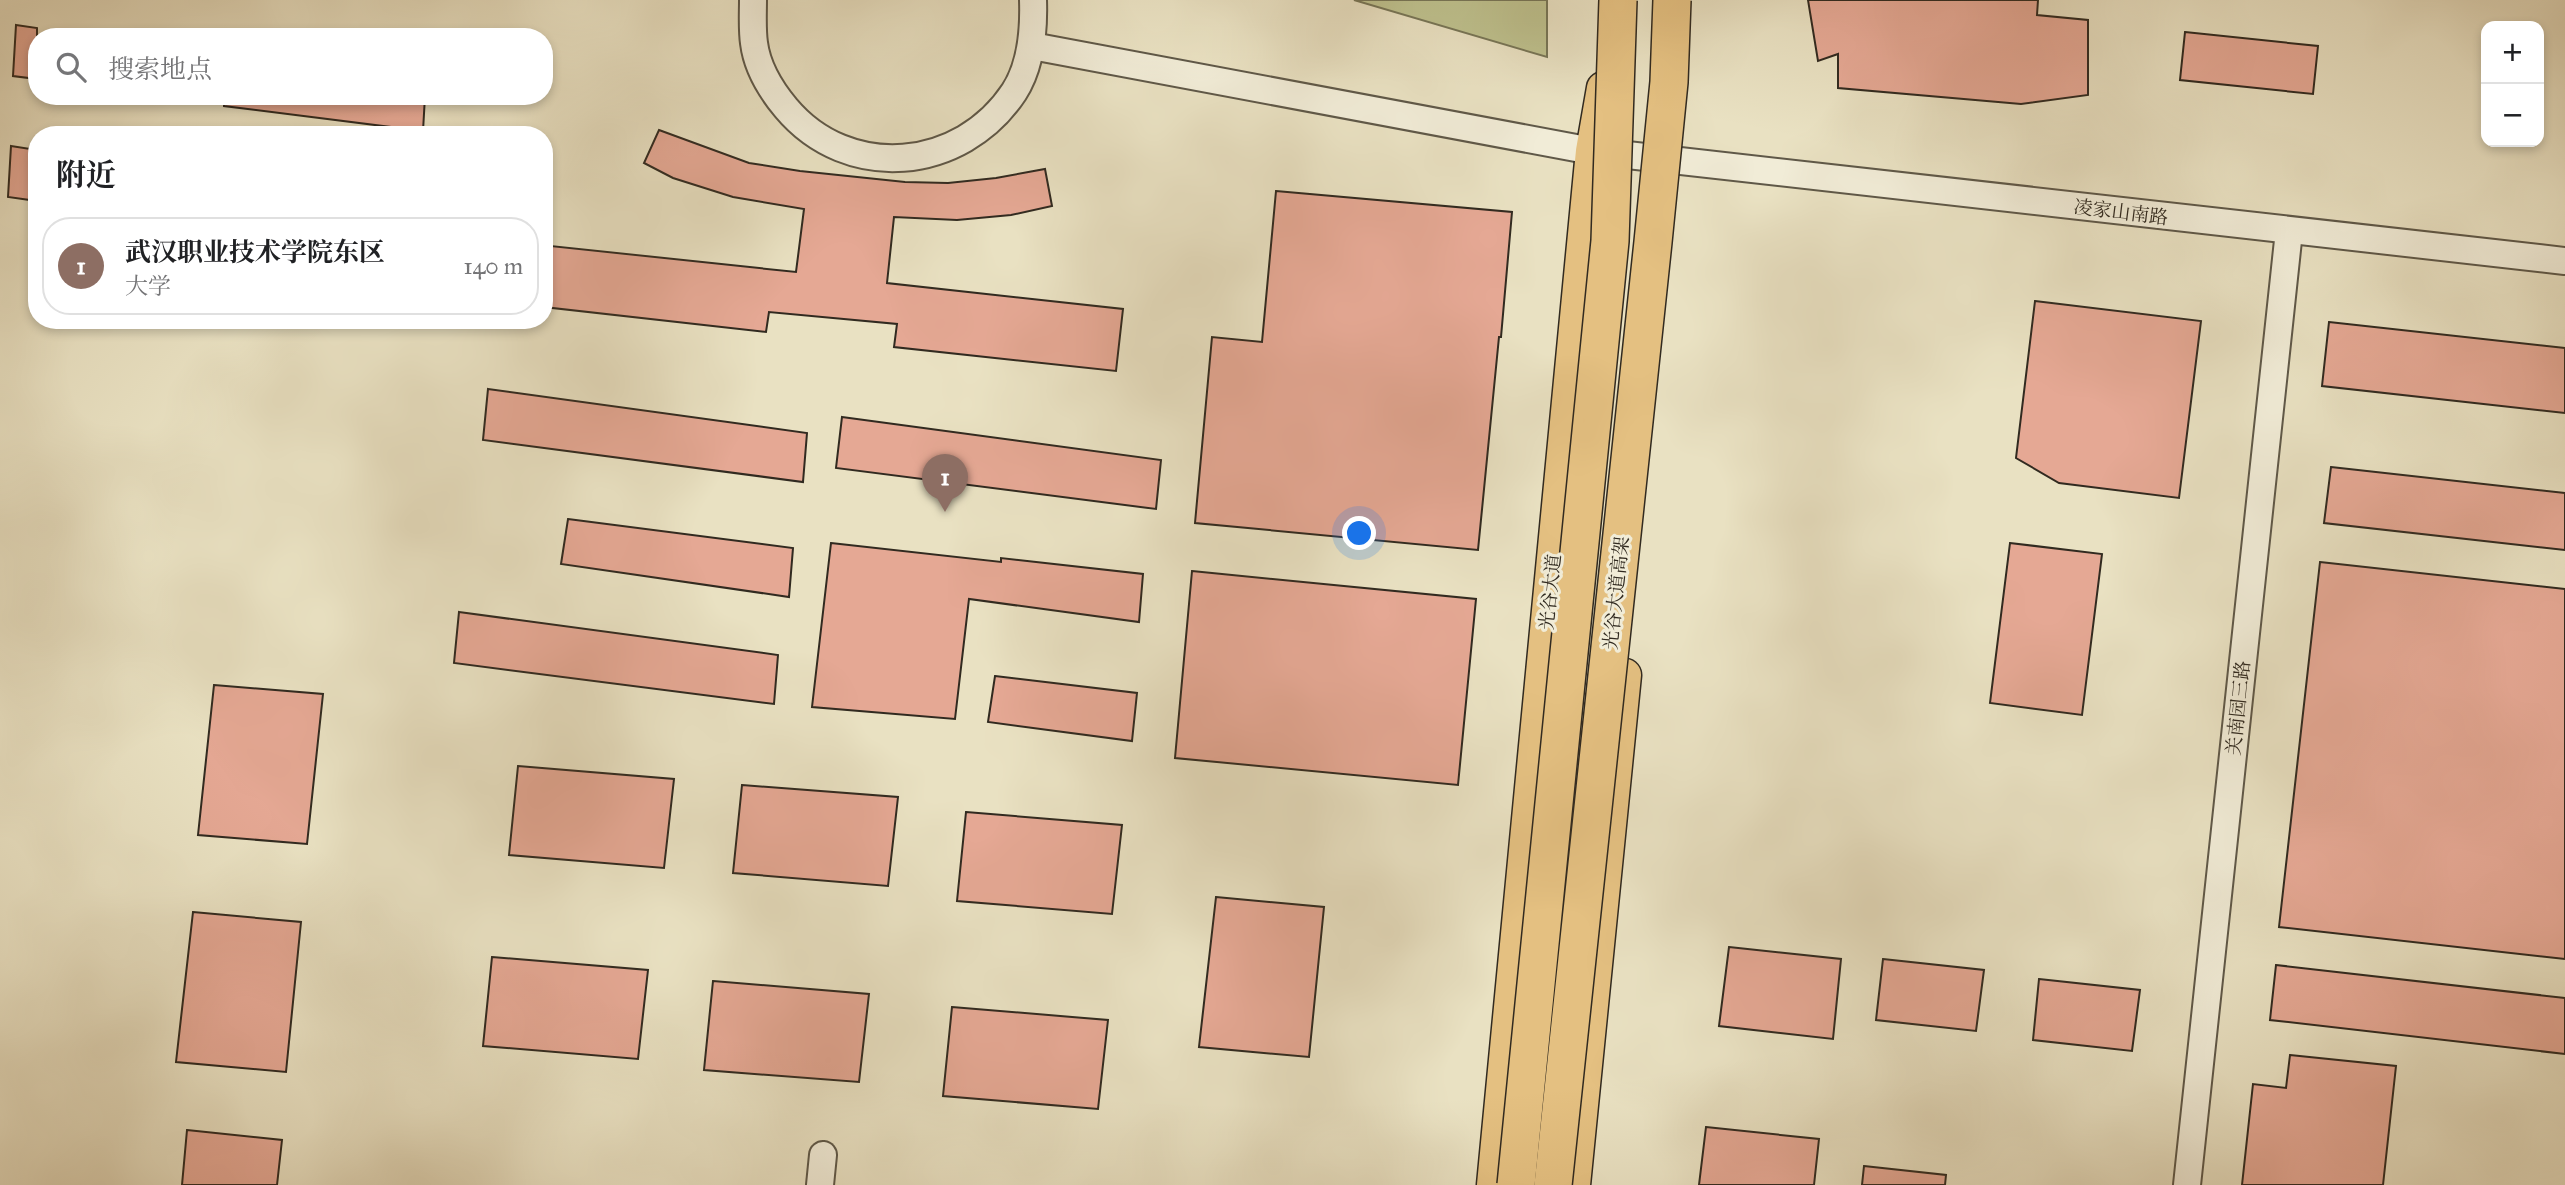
<!DOCTYPE html>
<html lang="zh">
<meta charset="utf-8">
<style>
body{margin:0;font-family:"IM FELL Great Primer","Noto Serif SC",serif;background:#f2f2f2;color:#202124}
.controls{position:absolute;right:21px;top:21px;display:grid;overflow:hidden;border-radius:14px;box-shadow:0 4px 10px #0003}
.controls button{width:63px;height:63px;display:grid;place-items:center;padding:0;border:0;border-bottom:2px solid #e0e0e0;background:#fff;color:#202124;font:35px sans-serif}
.you{position:absolute;left:1360px;top:534px;width:24px;height:24px;margin:-18px;border:5px solid #fff;border-radius:50%;background:#1a73e8;box-shadow:0 0 0 10px #1a73e833}
.badge{display:grid;place-items:center;width:46px;height:46px;border-radius:50%;background:#8f2418;color:#fff;font-size:23px;font-weight:700}
.pin{position:absolute;translate:-50% -58px;filter:drop-shadow(0 2px 4px #0008)}
.pin::after{content:'';position:absolute;top:37px;width:24px;height:21px;background:inherit;clip-path:polygon(0 0,100% 0,50% 100%)}
.list{margin:0;padding:0;list-style:none}
h2{display:flex;justify-content:space-between;align-items:center;height:91px;margin:0;padding:0 28px;font-size:30px}
h2 small{font-size:23px;font-weight:400;color:#757577}
.list li{display:grid;grid-template-columns:46px 1fr auto;gap:21px;align-items:center;box-sizing:border-box;height:98px;margin:0 14px 14px;padding:0 14px;border:2px solid #e0e0e0;border-radius:28px}
.list b{display:block;font-size:26px;white-space:nowrap}
.list p{margin:0;font-size:23px;white-space:nowrap;color:#757577}
.list em{font-size:23px;font-style:normal;color:#757577}
.icon{flex:none;width:38px;height:38px;fill:none;stroke:currentColor;stroke-width:2;stroke-linecap:round;stroke-linejoin:round}
.map{position:relative;flex:none;width:2565px;height:1185px;overflow:hidden}
.search{position:absolute;background:#fff;box-shadow:0 4px 10px #0003;left:28px;top:28px;width:525px;height:77px;display:flex;align-items:center;gap:18px;box-sizing:border-box;padding:0 24px;border-radius:28px;color:#757577;font-size:26px}
.panel{position:absolute;background:#fff;box-shadow:0 4px 10px #0003;left:28px;top:126px;width:525px;height:203px;border-radius:28px}
.map>svg:first-child{display:block}
.green{fill:#bec18e;stroke:#787657;stroke-width:2}
.building{fill:#e5a894;stroke:#312a20;stroke-width:2}
.lines{fill:none;stroke-linecap:round;stroke-linejoin:round}
.minor-casing{stroke:#5f5848;stroke-width:30}
.major-casing{stroke:#312a20;stroke-width:35}
.minor{stroke:#f1ecd7;stroke-width:26}
.major{stroke:#e4c081;stroke-width:32}
.highway-bridge-casing{stroke:#312a20;stroke-width:40;stroke-linecap:butt}
.highway-bridge{stroke:#e4c081;stroke-width:37}
.labels{text-anchor:middle;dominant-baseline:central;stroke-width:6;stroke-linejoin:round;paint-order:stroke}
.street-label{font-size:19px;fill:#312a20;stroke:#f1ecd7}
</style>
<div class="map">
<svg width="2565" height="1185" viewBox="0 0 2565 1185">
<rect width="100%" height="100%" fill="#e9e1c2"/>
<filter id="stains"><feTurbulence type="fractalNoise" baseFrequency=".00286" numOctaves="4"/><feColorMatrix values="0 0 0 0 .2 0 0 0 0 .09 0 0 0 0 .02 0 0 0 .5 -.17"/></filter>
<radialGradient id="worn" r=".72"><stop offset=".6" stop-color="#630" stop-opacity="0"/><stop offset="1" stop-color="#630" stop-opacity=".3"/></radialGradient>
<path class="green" d="M1354 0H1547V57Z"/>
<g class="building">
<path d="M1808 0H2038L2037 15 2088 20V95L2021 104 1838 88V54L1818 61Z"/>
<path d="M16 25 37 28V79L13 76Z"/>
<path d="M2185 32 2318 46 2313 94 2180 80Z"/>
<path d="M224 96H425L423 131 224 106Z"/>
<path d="M659 130 749 163 800 171 905 182 948 183 996 178 1045 169 1052 206 1011 215 957 220 894 217 887 283 1123 309 1116 371 894 347 897 324 769 312 766 332 544 307 551 246 796 272 804 209 733 197 673 178 644 163Z"/>
<path d="M11 146 37 150V201L8 197Z"/>
<path d="M1276 191 1512 212 1501 337H1499L1478 550 1195 523 1212 337 1262 342Z"/>
<path d="M2035 301 2201 321 2179 498 2059 483 2016 458Z"/>
<path d="M2329 322 2565 348V413L2322 386Z"/>
<path d="M488 389 807 433 803 482 483 440Z"/>
<path d="M842 417 1161 460 1156 509 836 468Z"/>
<path d="M2331 467 2565 493V550L2324 523Z"/>
<path d="M568 519 793 548 789 597 561 564Z"/>
<path d="M831 543 1001 562V558L1143 574 1139 622 969 599 955 719 812 707Z"/>
<path d="M2010 543 2102 554 2082 715 1990 703Z"/>
<path d="M2320 562 2565 589V959L2279 927Z"/>
<path d="M1192 571 1476 599 1458 785 1175 758Z"/>
<path d="M459 612 778 655 774 704 454 663Z"/>
<path d="M995 676 1137 693 1132 741 988 722Z"/>
<path d="M214 685 323 694 307 844 198 835Z"/>
<path d="M518 766 674 779 664 868 509 855Z"/>
<path d="M742 785 898 797 888 886 733 873Z"/>
<path d="M966 812 1122 825 1112 914 957 901Z"/>
<path d="M1216 897 1324 907 1309 1057 1199 1047Z"/>
<path d="M193 912 301 922 286 1072 176 1062Z"/>
<path d="M1729 947 1841 959 1833 1039 1719 1026Z"/>
<path d="M492 957 648 970 638 1059 483 1046Z"/>
<path d="M1883 959 1984 970 1976 1031 1876 1020Z"/>
<path d="M2276 965 2565 998V1054L2270 1020Z"/>
<path d="M2039 979 2140 990 2132 1051 2033 1040Z"/>
<path d="M713 981 869 994 859 1082 704 1070Z"/>
<path d="M952 1007 1108 1020 1098 1109 943 1096Z"/>
<path d="M2290 1055 2396 1066 2383 1185H2242L2253 1084 2286 1088Z"/>
<path d="M1706 1127 1819 1139 1814 1185H1699Z"/>
<path d="M187 1130 282 1140 277 1185H182Z"/>
<path d="M1864 1166 1946 1175 1945 1185H1862Z"/>
</g>
<g class="lines">
<g class="minor-casing">
<g id="minor">
<path d="M753 0C753 14 752 29 754 43 757 67 771 90 786 108 848 182 961 172 1014 92 1031 66 1034 30 1033 0"/>
<path d="M1032 46 1592 151 2565 261"/>
<path d="M820 1185 823 1155"/>
<path d="M2187 1185 2289 231"/>
</g>
</g>
<g class="major-casing">
<g id="major">
<path d="M1493 1185 1592 151 1603 88"/>
<path d="M1574 1185 1625 675"/>
</g>
</g>
<use href="#minor" class="minor"/>
<use href="#major" class="major"/>
<g class="highway-bridge-casing">
<g id="highway-bridge">
<path d="M1516 1185 1610 241 1618 0"/>
<path d="M1553 1185 1653 242 1669 82 1672 0"/>
</g>
</g>
<use href="#highway-bridge" class="highway-bridge"/>
</g>
<g class="labels">
<g class="street-label">
<text transform="translate(2121 212) rotate(7)">凌家山南路</text>
<text transform="translate(1550 592) rotate(-84)">光谷大道</text>
<text transform="translate(1616 593) rotate(-84)">光谷大道高架</text>
<text transform="translate(2238 708) rotate(-84)">关南园三路</text>
</g>
</g>
<rect width="100%" height="100%" filter="url(#stains)"/>
<rect width="100%" height="100%" fill="url(#worn)"/>
</svg>
<div class="controls">
<button>+</button>
<button>−</button>
</div>
<div class="you"></div>
<div class="pin badge" style="left:945px;top:512px;background:#8d6e63">1</div>
<div class="search"><svg class="icon" aria-label="search" viewBox="0 0 24 24"><circle cx="10" cy="10" r="6"/><path d="M15 15l6 6"/></svg>搜索地点</div>
<section class="panel">
<h2>附近<small></small></h2>
<ul class="list">
<li><span class="badge" style="background:#8d6e63">1</span><div><b>武汉职业技术学院东区</b><p>大学</p></div><em>140 m</em></li>
</ul>
</section>
</div>
